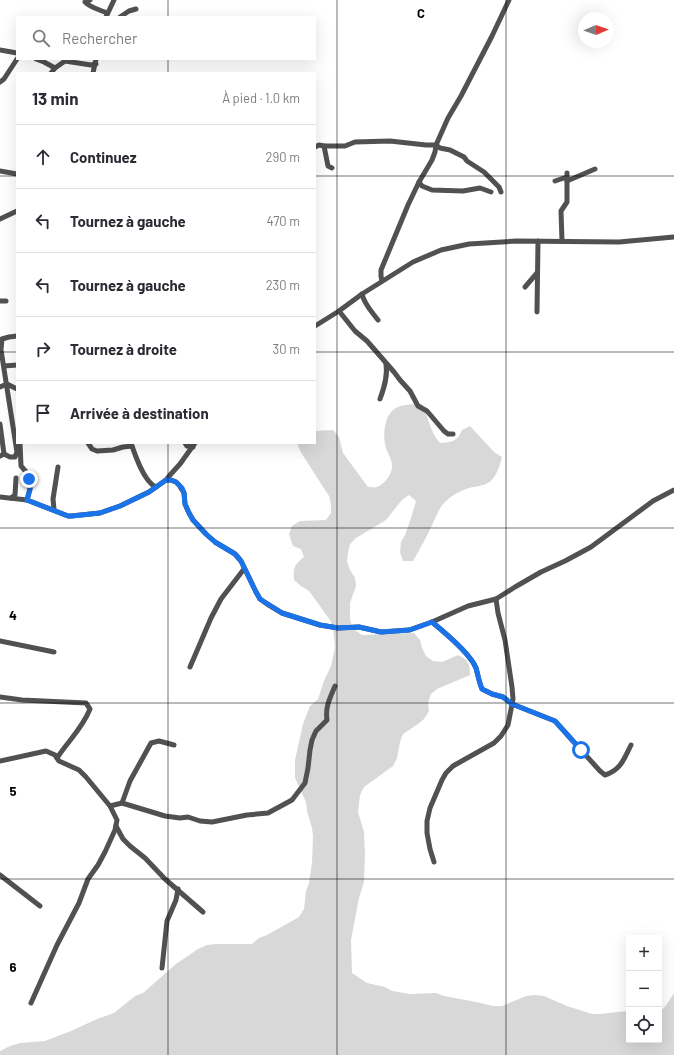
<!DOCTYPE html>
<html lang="fr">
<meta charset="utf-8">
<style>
body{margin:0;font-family:Barlow,sans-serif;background:#f7f7f7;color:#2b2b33}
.controls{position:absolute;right:12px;bottom:12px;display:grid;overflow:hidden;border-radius:0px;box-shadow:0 4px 16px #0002}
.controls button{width:36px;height:36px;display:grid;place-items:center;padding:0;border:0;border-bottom:1px solid #e1e1e2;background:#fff;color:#2b2b33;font:20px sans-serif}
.compass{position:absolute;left:578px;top:12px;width:36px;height:36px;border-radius:50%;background:#fff;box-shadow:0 4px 16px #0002;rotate:88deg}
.stop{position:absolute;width:12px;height:12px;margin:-9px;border:3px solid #1a73e8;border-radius:50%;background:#fff}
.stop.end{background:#1a73e8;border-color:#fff;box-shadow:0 1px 4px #0008}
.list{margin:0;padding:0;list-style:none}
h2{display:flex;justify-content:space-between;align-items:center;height:52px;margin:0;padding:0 16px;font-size:17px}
h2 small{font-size:13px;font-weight:400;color:#7c7c81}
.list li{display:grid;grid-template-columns:26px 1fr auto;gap:12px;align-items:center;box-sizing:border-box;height:64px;padding:0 16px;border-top:1px solid #e1e1e2}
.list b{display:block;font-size:15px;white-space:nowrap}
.list em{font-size:13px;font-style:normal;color:#7c7c81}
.icon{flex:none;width:22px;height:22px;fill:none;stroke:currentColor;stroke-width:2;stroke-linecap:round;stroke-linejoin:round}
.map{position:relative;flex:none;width:674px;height:1055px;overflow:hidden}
.search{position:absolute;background:#fff;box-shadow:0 4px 16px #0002;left:16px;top:16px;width:300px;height:44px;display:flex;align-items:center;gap:10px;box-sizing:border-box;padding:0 14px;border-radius:0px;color:#7c7c81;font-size:15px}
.panel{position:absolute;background:#fff;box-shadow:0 4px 16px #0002;left:16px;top:72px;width:300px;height:372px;border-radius:0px}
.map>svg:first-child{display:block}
.green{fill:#d8d8d8}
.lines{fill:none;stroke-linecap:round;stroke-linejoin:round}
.minor{stroke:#515151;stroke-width:5}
.route{stroke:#1a73e8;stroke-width:5}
.grid{fill:none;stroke:#000;stroke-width:1;stroke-opacity:0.55}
.grid-label{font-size:13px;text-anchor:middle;font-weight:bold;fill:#000;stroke:#fff;stroke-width:4;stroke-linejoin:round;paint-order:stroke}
</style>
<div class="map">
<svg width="674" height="1055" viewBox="0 0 674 1055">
<rect width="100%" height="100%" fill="#fff"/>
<path class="green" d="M422 404C429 418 429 430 440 443 452 442 457 442 462 430L470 426 494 452 502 457C500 465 497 474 492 480 486 486 477 486 469 488 460 491 452 495 445 502 439 508 437 515 433 523 427 536 420 549 413 561H403L400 552 401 542 405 535 411 518 416 501 409 495 402 500 397 506 386 520 356 538 350 544 348 553 347 561 350 570 355 578 356 586 350 603V619L352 628 362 635 414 633 420 640 422 648 426 656 433 661 442 662 458 655C468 660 470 663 470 675L437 689 431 694 428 703 429 711 424 719 418 724 403 734 400 742 397 758 393 766 364 787 360 795 358 812 364 832 365 855 364 882 359 898 351 940 352 973 367 983 385 987 392 991 410 994 436 993 444 996 476 1002 493 1006H502L526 996 535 995 544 996 567 1006 592 1014H600L617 1012 629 1011V1040H659V1011H661L667 1004 674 993V1055H0V1051L10 1046 20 1043 45 1041 71 1031 97 1019 114 1013 135 996 143 993 176 964 198 949 207 945 216 944H252L259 938 267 935 299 917 304 909 306 891 309 883 312 863 313 836 312 828 307 811 306 802 295 778V760L303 724 310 706 318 699 324 681 331 666 335 647 333 628 330 620 309 591 301 586 294 580C293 568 294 565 304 557L301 549 293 546 289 534 292 526 300 521 326 520 331 513V505L329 496 300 451 297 443H315V431L333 430 339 437 343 453 368 487C370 487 374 488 377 487 384 485 393 473 392 466 392 459 388 454 386 448 382 436 384 412 398 407 405 404 414 404 422 404Z"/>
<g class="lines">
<g class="minor">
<path d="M90 0 85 2C89 7 100 10 107 13"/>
<path d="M106 17 114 0"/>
<path d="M120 17 129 11 136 9"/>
<path d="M0 50 17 53"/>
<path d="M36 59 44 62 55 68 65 61 91 65 96 64"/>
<path d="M51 73 55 68"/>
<path d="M93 73 96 59"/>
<path d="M0 82 4 79 17 59"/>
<path d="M324 146H345L355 142 390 141 426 145H436L440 148 450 150 464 157 467 161 484 172 499 187 501 192"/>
<path d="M315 147 319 145 324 146 328 166 332 168"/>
<path d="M0 171 17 174"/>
<path d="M555 181 567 177"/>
<path d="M567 181 595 169"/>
<path d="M419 182 422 186 432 190 463 191 480 188 491 192"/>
<path d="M0 219 17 211"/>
<path d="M562 241 561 211 567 202V173"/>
<path d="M382 281 381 276V270L408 205 419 182 432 160 435 152 436 145 448 118 461 96 492 36 509 0"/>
<path d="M525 287 537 273"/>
<path d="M362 294C364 304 372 312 378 320"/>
<path d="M0 301H6"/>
<path d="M339 311 355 331 367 341 394 372 400 380 410 391 418 406 427 411 444 431 448 434H453"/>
<path d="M537 312 538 241"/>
<path d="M315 326 339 311 362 294 413 262 441 250 469 244 516 241 619 242 674 237"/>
<path d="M4 366 17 365"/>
<path d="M0 387 7 384 17 389"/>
<path d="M380 399C384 388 388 376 386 364"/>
<path d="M0 424 4 454"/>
<path d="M20 443 21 466 28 474 29 479 30 489 27 500"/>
<path d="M88 443 92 449 97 451 113 450 123 447 132 446"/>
<path d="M131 443C135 455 144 482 156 487"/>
<path d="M185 443 187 446 193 447"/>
<path d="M0 456 4 454 10 457H15L17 452 1 350 2 339 9 337 17 336"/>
<path d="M166 480H171L176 482 179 485 184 493 185 504 189 513 193 520 206 534 215 542 235 554 241 561 256 592 260 599 267 604 282 613 320 625 338 628 359 627 381 632 409 630 432 622 468 606 496 599 515 587 541 572 565 561 591 547 653 501 674 490"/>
<path d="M0 497 27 500 68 516H71L100 513 120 506 149 492 166 480 170 475 180 464 195 443"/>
<path d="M11 498 15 495 16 478"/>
<path d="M54 509 53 499 58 467"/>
<path d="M432 622C443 631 471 655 476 668 478 675 479 682 482 689L492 694 503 697 512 704 555 721 600 771 605 775C621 770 624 759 631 745"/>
<path d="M0 641 54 652"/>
<path d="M190 667 211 618 221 599 244 569"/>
<path d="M0 697 22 700 86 703 90 709C82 729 68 741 57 758"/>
<path d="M0 761 46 751 55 755 59 761 79 770 86 777 110 806 117 820 115 830 105 852 98 865 88 879 79 903 57 945 31 1003"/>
<path d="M122 803 130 781 151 743 159 741 174 745"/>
<path d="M110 806 122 803 165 816 180 818 188 817 200 821 212 822 247 815 268 813 292 800 305 783 308 768 310 750 312 740 316 731 327 720C325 707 330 698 335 686"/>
<path d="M116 826 123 839 130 846 145 858 165 879 203 912"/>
<path d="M434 862 430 849 427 833V821L430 808 442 780 446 773 453 766 494 743 501 736 508 725 513 699 512 687 505 640 498 613 496 599"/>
<path d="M0 875 40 906"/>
<path d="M162 968 167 921 176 900 178 889"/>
</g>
</g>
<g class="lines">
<path class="route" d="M29 479 30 489 27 500 68 516H72L100 513 120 506 149 492 166 480H171L176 482 182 488 184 493 185 504 189 513 193 520 206 534 215 542 235 554 241 561 256 592 260 599 282 613 320 625 338 628 359 627 381 632 410 630 432 622C443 631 471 655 476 668 478 675 479 682 482 689L492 694 503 697 512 704 555 721 581 750"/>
</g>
<path class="grid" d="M168 0V17M337 0V1055M506 0V1055M168 59V73M0 176H17M315 176H674M0 352H17M315 352H674M168 443V1055M0 528H674M0 703H674M0 879H674"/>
<g class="grid-label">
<text x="421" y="18">C</text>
<text x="13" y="620">4</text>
<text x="13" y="796">5</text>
<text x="13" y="972">6</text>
</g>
</svg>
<div class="controls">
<button>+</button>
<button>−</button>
<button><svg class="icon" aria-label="locate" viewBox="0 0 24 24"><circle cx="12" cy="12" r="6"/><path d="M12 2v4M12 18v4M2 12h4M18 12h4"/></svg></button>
</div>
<svg class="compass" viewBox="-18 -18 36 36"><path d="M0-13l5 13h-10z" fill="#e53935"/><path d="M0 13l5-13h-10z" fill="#7c7c81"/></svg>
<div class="stop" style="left:581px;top:750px"></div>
<div class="stop end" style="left:29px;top:479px"></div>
<div class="search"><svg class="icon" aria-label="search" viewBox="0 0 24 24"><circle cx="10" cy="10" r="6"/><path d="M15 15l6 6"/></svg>Rechercher</div>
<section class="panel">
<h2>13 min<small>À pied · 1.0 km</small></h2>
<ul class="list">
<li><svg class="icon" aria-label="ahead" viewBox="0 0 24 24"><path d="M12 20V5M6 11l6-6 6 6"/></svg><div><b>Continuez</b></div><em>290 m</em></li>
<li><svg class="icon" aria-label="left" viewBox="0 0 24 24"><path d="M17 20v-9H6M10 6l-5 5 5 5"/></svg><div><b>Tournez à gauche</b></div><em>470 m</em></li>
<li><svg class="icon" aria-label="left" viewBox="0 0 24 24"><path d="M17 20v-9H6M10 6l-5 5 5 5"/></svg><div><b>Tournez à gauche</b></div><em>230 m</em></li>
<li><svg class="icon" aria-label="right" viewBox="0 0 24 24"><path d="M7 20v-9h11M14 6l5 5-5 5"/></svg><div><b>Tournez à droite</b></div><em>30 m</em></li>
<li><svg class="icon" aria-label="arrive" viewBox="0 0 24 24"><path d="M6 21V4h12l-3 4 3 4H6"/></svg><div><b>Arrivée à destination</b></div></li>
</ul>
</section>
</div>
